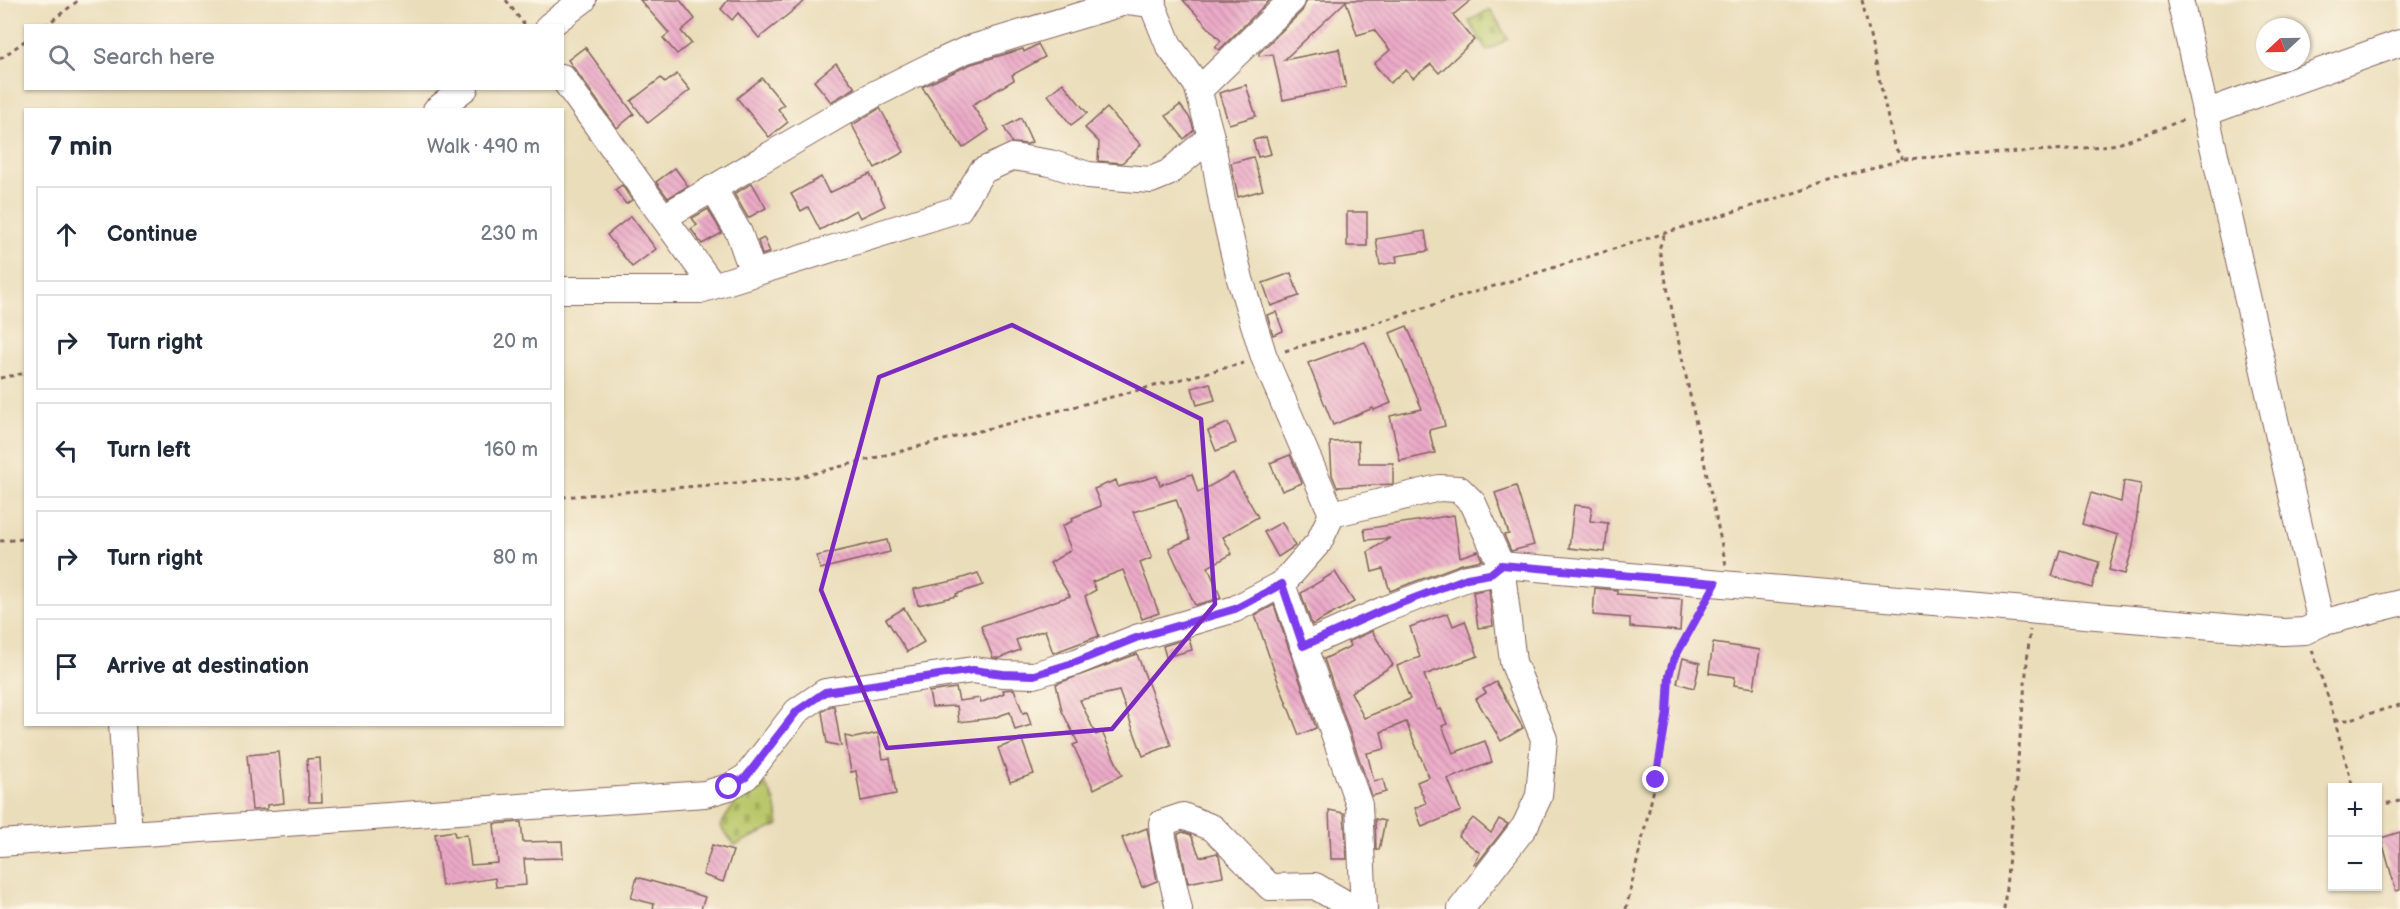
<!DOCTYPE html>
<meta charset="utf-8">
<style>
body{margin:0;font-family:"Balsamiq Sans",sans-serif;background:#f2f2f3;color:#1f2937}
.controls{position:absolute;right:18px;bottom:18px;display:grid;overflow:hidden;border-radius:0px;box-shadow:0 2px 4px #0004}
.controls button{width:54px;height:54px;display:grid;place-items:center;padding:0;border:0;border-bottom:2px solid #e0e1e3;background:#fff;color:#1f2937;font:30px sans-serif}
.compass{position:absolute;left:2256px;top:18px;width:54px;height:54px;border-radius:50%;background:#fff;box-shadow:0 2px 4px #0004;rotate:248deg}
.stop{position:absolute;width:18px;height:18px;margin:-14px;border:4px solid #7c3aed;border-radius:50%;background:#fff}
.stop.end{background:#7c3aed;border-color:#fff;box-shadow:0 2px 6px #0008}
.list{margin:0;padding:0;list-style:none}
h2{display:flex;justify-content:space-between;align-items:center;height:78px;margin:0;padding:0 24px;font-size:26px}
h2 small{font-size:20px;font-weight:400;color:#747a83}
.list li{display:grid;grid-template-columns:39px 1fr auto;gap:18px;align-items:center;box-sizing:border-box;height:96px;margin:0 12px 12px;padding:0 12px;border:2px solid #e0e1e3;border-radius:0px}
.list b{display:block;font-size:22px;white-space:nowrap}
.list em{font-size:20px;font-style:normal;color:#747a83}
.icon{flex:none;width:33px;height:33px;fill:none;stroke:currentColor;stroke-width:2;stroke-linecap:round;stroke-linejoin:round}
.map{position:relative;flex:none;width:2400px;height:909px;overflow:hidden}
.search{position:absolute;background:#fff;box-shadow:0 2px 4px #0004;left:24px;top:24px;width:540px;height:66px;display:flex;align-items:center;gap:15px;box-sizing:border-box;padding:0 21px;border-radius:0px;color:#747a83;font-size:22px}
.panel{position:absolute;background:#fff;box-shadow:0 2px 4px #0004;left:24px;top:108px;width:540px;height:618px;border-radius:0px}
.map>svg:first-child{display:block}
.cemetery{fill:url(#cemetery-stones);stroke:#82744a;stroke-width:1.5}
.building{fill:url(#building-back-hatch)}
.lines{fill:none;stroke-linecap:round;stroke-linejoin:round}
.minor-casing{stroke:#82625d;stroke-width:28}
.path{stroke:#82625d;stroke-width:3;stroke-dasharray:4.5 4.5;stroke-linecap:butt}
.minor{stroke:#fff;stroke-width:26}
.route{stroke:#7c3aed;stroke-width:8}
.marked{fill:none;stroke:#7b2cbf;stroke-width:4.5;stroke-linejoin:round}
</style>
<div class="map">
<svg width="2400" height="909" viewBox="0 0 2400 909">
<defs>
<pattern id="cemetery-stones" width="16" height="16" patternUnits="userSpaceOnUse" patternTransform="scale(1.5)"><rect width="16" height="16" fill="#b9c86a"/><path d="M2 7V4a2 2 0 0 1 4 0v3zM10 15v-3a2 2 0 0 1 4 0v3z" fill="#a1ab5c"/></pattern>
<pattern id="building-back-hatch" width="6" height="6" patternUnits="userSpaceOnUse" patternTransform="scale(1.5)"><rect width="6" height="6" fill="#ecaac8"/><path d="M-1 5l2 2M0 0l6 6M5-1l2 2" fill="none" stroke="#c18aa3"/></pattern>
</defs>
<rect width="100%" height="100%" fill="#fcf5e5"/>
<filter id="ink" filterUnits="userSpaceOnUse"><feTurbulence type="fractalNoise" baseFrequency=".0167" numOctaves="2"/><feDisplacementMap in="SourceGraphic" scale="12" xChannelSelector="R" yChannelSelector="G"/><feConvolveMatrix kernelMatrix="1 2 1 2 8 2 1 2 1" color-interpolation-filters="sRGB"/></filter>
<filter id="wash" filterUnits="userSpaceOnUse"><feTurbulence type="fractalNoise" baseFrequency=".008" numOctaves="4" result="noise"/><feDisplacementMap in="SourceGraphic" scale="24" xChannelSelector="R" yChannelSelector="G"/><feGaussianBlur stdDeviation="1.35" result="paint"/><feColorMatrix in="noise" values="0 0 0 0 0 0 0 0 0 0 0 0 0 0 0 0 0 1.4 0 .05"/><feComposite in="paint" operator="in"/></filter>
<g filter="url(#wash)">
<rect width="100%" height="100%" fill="#eaddba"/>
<g class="cemetery">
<path d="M1490 9 1508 39 1487 51 1469 21Z"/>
<path d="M757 770 775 801 779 825 735 845 720 826Z"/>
</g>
<g id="blocks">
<g class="building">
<path d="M640 0H680L695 19 681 31 691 43 677 54 663 38 669 33Z"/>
<path d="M728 0H806L759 38 738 13 732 20 721 9Z"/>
<path d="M1183 0H1270L1219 50 1215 47 1221 41Z"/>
<path d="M1307 0H1471L1453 15 1474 40 1439 73 1431 64 1413 78 1406 70 1390 83 1374 64 1390 50 1374 30 1357 35 1346 1 1284 60 1339 49 1346 87 1283 100 1273 54 1259 56V53L1302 11Z"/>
<path d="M1038 44 1045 57 1012 75 1014 80 972 105 989 130 963 148 922 87 971 64 1023 49 1024 52Z"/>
<path d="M585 47 634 114 617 128 568 60Z"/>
<path d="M836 63 855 88 831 102 814 81Z"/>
<path d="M677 74 690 90 648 123 631 101 661 78 665 83Z"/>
<path d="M762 78 784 105 778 109 788 122 769 137 737 98Z"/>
<path d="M1063 83 1087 113 1071 125 1048 95Z"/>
<path d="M1246 85 1256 116 1229 124 1219 93Z"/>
<path d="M1180 105 1190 118 1194 130 1184 139 1166 116Z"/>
<path d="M880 108 904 152 875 168 852 125Z"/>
<path d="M1107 108 1141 145 1122 163 1098 161 1099 142 1085 128Z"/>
<path d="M1021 118 1032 142 1028 144 1012 143 1004 127Z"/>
<path d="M1266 137 1271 154 1258 157 1253 140Z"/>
<path d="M1253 157 1263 190 1238 197 1231 163Z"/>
<path d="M675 168 688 186 668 198 656 182Z"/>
<path d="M870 174 885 206 860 218 856 210 820 230 808 207 801 211 791 194 821 177 829 193Z"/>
<path d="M752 183 766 208 748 218 734 194Z"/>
<path d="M622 185 632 200 626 204 615 190Z"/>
<path d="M708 209 722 233 702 244 691 229 697 225 692 218Z"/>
<rect x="1347" y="212" width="20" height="34"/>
<path d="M631 216 656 249 632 267 607 235Z"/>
<path d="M1425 231 1428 251 1396 256 1397 262 1380 265 1376 239Z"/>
<path d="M764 238 770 252 762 255 758 241Z"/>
<path d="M1291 273 1299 296 1271 306 1263 283Z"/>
<path d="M1276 312 1283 331 1273 335 1267 315Z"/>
<path d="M1407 326 1441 409 1445 426 1429 430 1435 453 1400 461 1390 416 1422 409 1390 333Z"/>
<path d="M1365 342 1391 403 1374 410 1373 408 1333 425 1308 363Z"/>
<path d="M1210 383 1215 400 1197 405 1192 388Z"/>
<path d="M1228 423 1236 443 1216 451 1208 431Z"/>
<path d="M1358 441 1359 463H1393V484L1337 487 1332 475 1330 442Z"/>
<path d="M1290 455 1302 483 1282 491 1270 463Z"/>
<path d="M1233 473 1258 517 1223 537 1232 554 1208 567 1221 598 1195 605 1169 548 1190 539 1176 499 1133 512 1152 558 1140 563 1159 613 1142 619 1123 570 1092 582 1096 590 1085 596 1099 636 1053 653 1045 630 1016 640 1020 650 1000 658H993L981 626 1070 596 1050 563 1071 550 1062 526 1073 521 1072 518 1101 506 1094 489 1116 480 1118 487 1157 476 1160 485 1192 474 1198 493Z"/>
<path d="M2124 481 2141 484 2133 546 2125 574 2109 570 2118 535 2082 524 2091 493 2121 502Z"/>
<path d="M1516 486 1534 545 1511 551 1504 535 1509 534 1495 493Z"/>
<path d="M1574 505 1592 507 1590 521 1608 523 1605 552 1569 548Z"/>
<path d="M1454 515 1460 557 1478 551 1482 560 1462 564 1390 591 1383 569 1372 572 1368 552 1390 538 1366 540 1364 529Z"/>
<path d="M1282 522 1295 546 1278 557 1264 532Z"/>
<path d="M887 540 890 552 820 569 817 556Z"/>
<path d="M2060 550 2099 562 2092 588 2052 576Z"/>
<path d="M1335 572 1354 602 1312 625 1301 593Z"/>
<path d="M978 573 983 585 956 594 957 596 918 605 914 589 953 581Z"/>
<path d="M1595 588 1617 590V594L1682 599 1680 631 1630 627V618L1593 615Z"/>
<path d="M1489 589 1493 626 1478 628 1473 592Z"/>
<path d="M1274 605 1316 728 1299 735 1276 676 1255 615Z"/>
<path d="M904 608 924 642 907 652 886 619Z"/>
<path d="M1448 613 1453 626 1465 621 1478 656 1424 675 1438 710 1441 709 1447 724 1442 726 1453 753 1485 741 1492 762 1448 779 1461 811 1422 827 1415 808 1426 803 1417 782 1429 777 1406 722 1381 732 1385 749 1367 753 1374 781 1383 779 1386 792 1372 796 1324 659 1351 646 1348 642 1372 631 1393 665 1351 692 1364 718 1410 699 1397 666 1420 657 1410 627Z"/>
<path d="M1189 638 1192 650 1166 657 1163 646Z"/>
<path d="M1713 643 1760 650 1754 688 1734 685 1735 677 1709 673Z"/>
<path d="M1137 654 1171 745 1143 756 1119 691 1080 700 1096 735 1102 732 1122 775 1094 789 1073 745 1078 743 1062 711 1056 684Z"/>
<path d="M1683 658 1700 663 1694 688 1677 683Z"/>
<path d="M1496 682 1523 728 1501 741 1476 699 1486 693 1483 689Z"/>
<path d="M956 688 959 701 980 698V703L1004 693 1003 690 1014 689 1023 713 1027 712 1031 725 1015 730 1010 712 993 718 959 722 957 706 932 707 929 692Z"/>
<path d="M831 706H834L841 746 827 743 822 712Z"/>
<path d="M878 733 883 759 890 758 896 794 861 801 856 771 851 772 845 736 854 738Z"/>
<path d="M1022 740 1034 774 1010 782 998 748Z"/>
<path d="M279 752 284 803 267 805V809L252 810 247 755Z"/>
<path d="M320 758 322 802H309L307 759Z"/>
<path d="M1329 810 1344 813 1347 859H1331Z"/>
<path d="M1473 818 1491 833 1499 819 1508 824 1476 865 1474 864 1480 853 1458 836Z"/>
<path d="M1375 819 1385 821 1379 850H1376Z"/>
<path d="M521 822 523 842 562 841 563 858 524 859 526 885 496 887 495 878 442 886 435 834 454 831 455 836 467 835 471 865 498 863 494 824Z"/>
<path d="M1147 828 1157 881 1142 887 1122 838Z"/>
<path d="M1183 832 1191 835 1200 857 1217 853 1219 856 1223 876 1188 883 1178 836V834Z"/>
<path d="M2400 832V890L2396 891 2381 838Z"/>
<path d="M712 845 733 851 723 882 703 875Z"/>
<path d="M637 877 705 897 701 909H653L654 904 631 898Z"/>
</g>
</g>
</g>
<g filter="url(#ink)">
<use href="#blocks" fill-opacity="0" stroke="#82625d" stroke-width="1.5"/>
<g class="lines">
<g class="minor-casing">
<g id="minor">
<path d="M2180 0 2321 623"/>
<path d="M549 26 583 0"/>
<path d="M562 77 713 286"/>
<path d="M1199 90 1292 0"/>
<path d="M436 110 465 88"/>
<path d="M2205 113 2400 43"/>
<path d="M713 188 739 233 753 273"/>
<path d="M664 217 873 95 931 66 966 50 1128 1 1152 4"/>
<path d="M562 290H700L959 209 982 171 1013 157 1050 163 1088 175 1151 180 1168 173 1211 137"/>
<path d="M1332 514 1439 488 1459 489 1473 503 1501 565 1513 662 1544 739 1539 796 1525 826 1461 909"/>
<path d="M1282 584 1359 805 1364 909"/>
<path d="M1303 646 1383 610 1467 578 1490 574 1501 565 2283 632 2305 631 2321 623 2400 603"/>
<path d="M122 724 129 834"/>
<path d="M0 843 705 794 729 787 746 777 797 711 825 692 973 670 1003 674 1034 675 1076 662 1136 638 1235 609 1282 584 1319 542 1332 514 1264 357 1240 279 1223 207 1211 137 1197 85 1169 46 1152 4 1153 0"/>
<path d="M1179 909 1163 838 1162 823 1183 816 1213 828 1270 887 1315 886 1355 909"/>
</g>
</g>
<g class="path">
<path d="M506 0 525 26"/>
<path d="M1862 0 1894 146 1903 159"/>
<path d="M45 26 79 0"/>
<path d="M0 59 26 40"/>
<path d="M1664 235 1659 249 1726 565"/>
<path d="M1285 351 1903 159 2085 148 2118 144 2186 119"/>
<path d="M0 378 26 373"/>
<path d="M562 497 796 478 1244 363"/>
<path d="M0 541 26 539"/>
<path d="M2312 650 2330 703 2353 788"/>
<path d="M2335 720H2347L2400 705"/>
<path d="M2378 805 2400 801"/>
<path d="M1626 909 1656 780 1667 713 1669 676 1673 661 1706 604"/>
<path d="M2004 909 2030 630"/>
</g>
<use href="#minor" class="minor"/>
</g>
</g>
<g class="lines" filter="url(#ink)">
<path class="route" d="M729 787 746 777 797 711 825 692 973 670 1003 674 1034 675 1076 662 1136 638 1235 609 1282 584 1303 646 1383 610 1467 578 1490 574 1501 565 1716 583 1673 661 1669 676 1667 713 1656 780"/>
</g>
<path class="marked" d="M1012 325 1201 419 1215 604 1112 729 887 748 821 590 879 377Z"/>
</svg>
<div class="controls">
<button>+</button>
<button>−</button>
</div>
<svg class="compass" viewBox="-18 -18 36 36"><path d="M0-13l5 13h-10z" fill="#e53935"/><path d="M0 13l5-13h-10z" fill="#747a83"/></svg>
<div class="stop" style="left:729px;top:787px"></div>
<div class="stop end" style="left:1656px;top:780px"></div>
<div class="search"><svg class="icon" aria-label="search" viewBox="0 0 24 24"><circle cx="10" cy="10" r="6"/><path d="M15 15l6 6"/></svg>Search here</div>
<section class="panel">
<h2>7 min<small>Walk · 490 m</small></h2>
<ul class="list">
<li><svg class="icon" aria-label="ahead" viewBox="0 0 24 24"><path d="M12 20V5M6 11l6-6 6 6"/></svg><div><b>Continue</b></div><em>230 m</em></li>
<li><svg class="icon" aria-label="right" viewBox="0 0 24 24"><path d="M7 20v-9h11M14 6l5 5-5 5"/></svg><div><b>Turn right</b></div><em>20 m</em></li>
<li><svg class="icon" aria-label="left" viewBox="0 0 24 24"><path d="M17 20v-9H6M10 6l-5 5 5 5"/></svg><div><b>Turn left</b></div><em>160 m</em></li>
<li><svg class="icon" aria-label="right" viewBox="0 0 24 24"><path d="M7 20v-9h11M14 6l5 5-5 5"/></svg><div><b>Turn right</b></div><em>80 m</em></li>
<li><svg class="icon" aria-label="arrive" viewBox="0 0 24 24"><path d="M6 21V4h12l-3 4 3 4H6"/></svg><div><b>Arrive at destination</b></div></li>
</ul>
</section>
</div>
